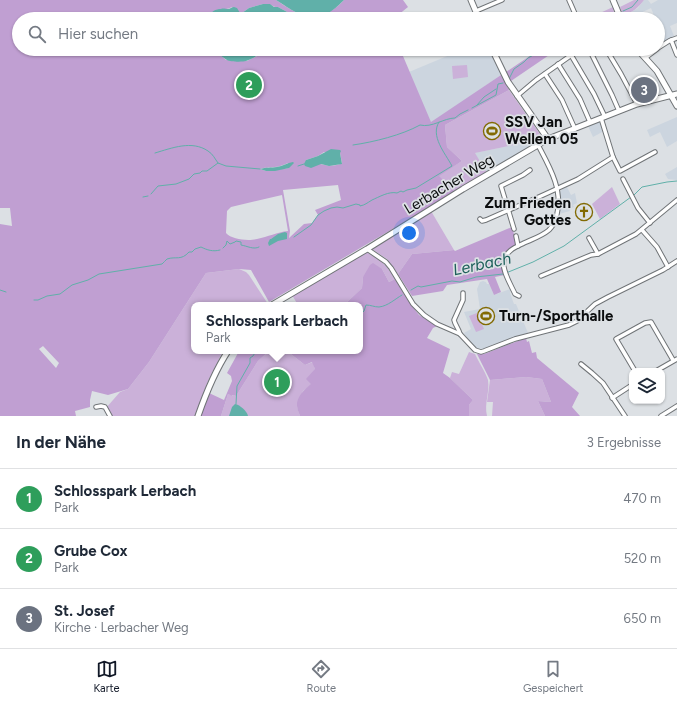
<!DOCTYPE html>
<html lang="de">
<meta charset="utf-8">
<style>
body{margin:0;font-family:Figtree,sans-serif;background:#f6f6f7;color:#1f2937}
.controls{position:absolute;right:12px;bottom:12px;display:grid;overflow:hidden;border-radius:8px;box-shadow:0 1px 3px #0004}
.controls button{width:36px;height:36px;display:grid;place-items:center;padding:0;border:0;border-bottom:1px solid #e0e1e3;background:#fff;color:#1f2937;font:20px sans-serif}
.you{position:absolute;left:409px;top:233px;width:14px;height:14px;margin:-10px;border:3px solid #fff;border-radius:50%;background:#1a73e8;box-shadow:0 0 0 6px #1a73e833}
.badge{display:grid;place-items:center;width:26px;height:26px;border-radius:50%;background:#111827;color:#fff;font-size:13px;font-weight:700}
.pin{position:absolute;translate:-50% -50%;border:2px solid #fff;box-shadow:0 1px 4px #0006}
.popup{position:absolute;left:191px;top:302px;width:172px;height:52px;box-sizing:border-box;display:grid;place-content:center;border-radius:8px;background:#fff;filter:drop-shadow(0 1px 3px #0005);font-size:13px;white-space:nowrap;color:#747a83}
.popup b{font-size:15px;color:#1f2937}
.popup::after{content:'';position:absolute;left:50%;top:100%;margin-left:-8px;border:8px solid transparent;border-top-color:#fff}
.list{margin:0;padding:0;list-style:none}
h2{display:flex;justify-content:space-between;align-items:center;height:52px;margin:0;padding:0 16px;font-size:17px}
h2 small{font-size:13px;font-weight:400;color:#747a83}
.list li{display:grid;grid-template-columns:26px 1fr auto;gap:12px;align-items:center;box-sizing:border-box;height:60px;padding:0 16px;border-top:1px solid #e0e1e3}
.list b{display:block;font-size:15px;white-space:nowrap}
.list p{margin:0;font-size:13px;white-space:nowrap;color:#747a83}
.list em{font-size:13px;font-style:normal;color:#747a83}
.icon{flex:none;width:22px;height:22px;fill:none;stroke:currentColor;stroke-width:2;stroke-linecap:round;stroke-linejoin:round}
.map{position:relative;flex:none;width:677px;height:416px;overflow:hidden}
.search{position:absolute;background:#fff;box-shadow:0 1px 3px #0004;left:12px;right:12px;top:12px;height:44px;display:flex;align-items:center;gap:10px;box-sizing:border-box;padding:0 14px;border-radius:22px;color:#747a83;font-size:15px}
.sheet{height:232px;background:#fff}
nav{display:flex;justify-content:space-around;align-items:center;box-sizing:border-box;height:56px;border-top:1px solid #e0e1e3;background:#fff;font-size:11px;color:#747a83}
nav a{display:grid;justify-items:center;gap:2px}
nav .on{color:#111827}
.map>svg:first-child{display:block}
.built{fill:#ccd5df}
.green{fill:#cbb1d9}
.forest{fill:#c09fd2;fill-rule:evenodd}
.water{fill:#60b0a9}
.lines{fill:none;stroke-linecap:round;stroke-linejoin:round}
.stream{stroke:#60b0a9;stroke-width:1}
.street-casing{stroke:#707477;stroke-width:5.5}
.secondary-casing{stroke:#707477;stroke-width:7}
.street{stroke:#fff;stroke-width:3.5}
.secondary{stroke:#fff;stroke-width:5}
.labels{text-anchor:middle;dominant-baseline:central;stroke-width:3.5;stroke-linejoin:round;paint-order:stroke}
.poi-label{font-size:15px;font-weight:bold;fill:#0b0d0e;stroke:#dce0e4;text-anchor:start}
.street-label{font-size:15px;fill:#0b0d0e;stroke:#dce0e4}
.water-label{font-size:16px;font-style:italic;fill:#1e605b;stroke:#dce0e4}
</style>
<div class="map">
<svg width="677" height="416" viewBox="0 0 677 416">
<rect width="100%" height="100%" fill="#dce0e4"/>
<g class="built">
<path d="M644 0H648L651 4 658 0H677V23L670 26 674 36 660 45 658 42V19H653L655 18 651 8 628 19H625L623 15 628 14 638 8Z"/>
<path d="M464 49H488L501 75 431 123 409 72Z"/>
<path d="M677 117V141L667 147 660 132 650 137 647 130Z"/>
<path d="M597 122H600L601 123 604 131 593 137 588 126Z"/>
<path d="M542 137 540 140 486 172 474 153 538 140Z"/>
<path d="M677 167V180L668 179 665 174Z"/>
<path d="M567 187 571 195 575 193 577 203 573 205 574 207 569 209 570 211 559 214 560 192 563 188Z"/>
<path d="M483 281 486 282 487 284H489L494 295 510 289V293L514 304H516L528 333 517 336 483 349 475 348 471 344 464 333 471 329 464 312 480 309 477 289 480 282Z"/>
</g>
<g class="green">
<path d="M634 0H644C639 7 632 13 623 15L620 7Z"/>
<path d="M613 7 614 13V14L616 18 612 19H587Z"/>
<path d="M467 65 468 77 453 79 452 66Z"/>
<path d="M509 90 542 137 538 140 475 153 487 173 455 192 438 176 462 161 447 147 445 125Z"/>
<path d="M612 187 620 204 600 219 592 204Z"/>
<path d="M431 211 454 250 412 254 398 274 387 259 372 249Z"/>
<path d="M366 252C381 260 386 264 395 279L389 282 382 269 363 277 362 288 344 305H298L292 295Z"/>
<path d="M239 269 246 272 249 275 268 304 257 302 253 305H194V351H223L208 381 195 416H110L106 408 120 392 128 389 149 362 206 273Z"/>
<path d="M477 313 484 329 476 332 469 316Z"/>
<path d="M269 351H287L305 365 313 362 315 369 312 384 303 391 297 407 300 416H221L228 394 233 396V395L236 396 258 361Z"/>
<path d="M469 352 475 354C478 361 486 373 488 380 490 392 484 403 487 416H469V405L473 400 450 378 452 372 459 374Z"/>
<path d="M526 377 542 379 551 402 538 401 545 416H492L493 402H487L490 380Z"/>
</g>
<g class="forest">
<path d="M0 0H276C285 6 298 15 309 17 321 20 337 8 344 0H403L408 7 393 19H300L278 7H275L269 4H263L249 8 242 13H240L232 7C225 11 217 8 210 14L211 19H19V49H215L218 53 226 60 247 61 259 55 265 49H400L431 122 501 75 509 90 445 125 447 147 462 161 439 176 455 192 269 302 251 270 239 269 206 273 149 362 128 389 108 395 92 391 90 400V407L75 411 76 416H0V224L12 226 10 208H0ZM324 152 340 153 342 163C331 169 317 163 306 160L318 156ZM288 163 289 168 266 171 260 169C265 167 269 168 274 167 279 167 283 165 288 163ZM338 185 341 200 315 210 318 215 312 223 304 224 289 238 290 231 283 190ZM282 195 288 231C277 232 268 237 257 239 249 241 232 240 226 233L227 211 231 207ZM43 346 59 363 56 368 39 349Z"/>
<path d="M540 49H558L511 81 506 72Z"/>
<path d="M512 227 517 245 508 250 501 262 505 275 495 277 501 292 494 295 487 279 447 285 443 291 412 296 398 274 412 254 454 250 455 251Z"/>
<path d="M373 263 382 269 389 282 395 279 407 299 419 315 437 326 433 328 427 338 450 349 443 373 450 378 473 400 469 405V416H300C299 413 297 409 297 406 296 397 305 389 311 384L306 379 315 369 312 362 305 365 287 351H360V305H344L362 288 363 277 370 265Z"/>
<path d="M526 338 527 342 529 341 532 353 536 352 537 358 579 393 572 407 580 416H545L538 401 551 402 542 379 526 377 490 380 477 354H484Z"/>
<path d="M235 351H269L258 361 236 396 233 395 232 396 228 394 221 416H200L209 393 224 400 232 381 231 376 227 373 238 353Z"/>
</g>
<g class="water">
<path d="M276 0H344C317 28 304 18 276 0Z"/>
<path d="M263 4H270L274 7H278L300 19H211C209 12 215 9 221 9 223 8 226 9 228 9 230 9 232 7 234 7L237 8 240 13H242L249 8Z"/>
<path d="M215 49H265C260 54 253 59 246 61 243 62 230 62 227 60 223 58 217 52 215 49Z"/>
<path d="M331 149 340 150 341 151 340 153 342 164 329 166 321 164 311 168 305 166 304 164 306 160 318 156Z"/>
<path d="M293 162 294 163 289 168 275 171H266L260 169C266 167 271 168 277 167 283 166 287 163 293 162Z"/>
<path d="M285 232 287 233V239L278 241 269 246 268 243 270 239H271L278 234Z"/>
<path d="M235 404C240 405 247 411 248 416H229L232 407Z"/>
</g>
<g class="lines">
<g class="stream">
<path d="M623 11 632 7 638 0"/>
<path d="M605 19 616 14"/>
<path d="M509 79 514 69 524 62 528 58 537 53 540 49"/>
<path d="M477 105 484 97 496 89"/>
<path d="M472 108 496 95 498 84 503 83"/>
<path d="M353 145C374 142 402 135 420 125 432 128 444 118 455 118L460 114 468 110"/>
<path d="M155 153C172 148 192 140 208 151 213 154 215 159 218 163"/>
<path d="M298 166 304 164"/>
<path d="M151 194 158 186 176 184 189 179 194 174 200 173 202 171H207L218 163 226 166 260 169"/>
<path d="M634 195 642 187 667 182 677 181"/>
<path d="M143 197 148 196"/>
<path d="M294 237 311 225 318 215 324 211 331 208 337 207 343 208 356 204 360 205V206C365 205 367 203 372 200 379 197 389 191 397 193L401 191 403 192 407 190 416 188 452 166C445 153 430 136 439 122"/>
<path d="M223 248 226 245 227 241 230 244 235 242 236 241 241 242V245C247 246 254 250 259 247"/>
<path d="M506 273 533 262 564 246 631 197"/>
<path d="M0 290 6 292"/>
<path d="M411 290 418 286 421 287 452 281 460 282 476 277 503 274"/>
<path d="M34 300H38L47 296 60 294 72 285 88 280 99 274 162 264C163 263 166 260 167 259 176 256 181 261 189 252H192L195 249 201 247C207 250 213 252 220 250"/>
<path d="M360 315 364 311 366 305C371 305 374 307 379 307 388 306 395 299 402 295"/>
<path d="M236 404 237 386 250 363V358L253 356 256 351"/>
</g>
<g class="street-casing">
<g id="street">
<path d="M569 0 576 16"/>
<path d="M476 11 502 0"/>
<path d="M671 40 677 55"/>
<path d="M658 48 669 41 677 38"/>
<path d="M589 49 612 95 619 111"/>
<path d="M606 49 621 74 637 104"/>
<path d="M571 55 594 94 605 117"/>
<path d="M645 58 657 49"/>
<path d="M558 64 580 99 590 122"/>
<path d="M545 74 562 100 575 129"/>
<path d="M517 96 536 80 580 49"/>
<path d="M601 118 613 157 620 171 655 152"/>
<path d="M623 179 638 208 650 223"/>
<path d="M480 219 482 221 486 220 541 196 578 179 613 157"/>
<path d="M514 229 501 186 523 175 530 170"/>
<path d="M642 230 657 247 668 267"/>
<path d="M516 236 518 246"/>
<path d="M589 238 598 254"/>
<path d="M367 249 386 262 391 268 413 304 424 315 437 324 460 334 475 350 481 352 484 351 515 339 569 325 577 321 595 304 608 297 663 270 677 261"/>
<path d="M541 276 591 255 598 254 636 234 677 200"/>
<path d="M519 296 515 294C511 285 501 269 504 260 507 250 516 247 524 243 533 239 542 236 549 230 553 226 556 220 557 214 563 189 549 166 538 145"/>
<path d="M460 334C459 329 455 325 454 320L463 300V293"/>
<path d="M581 364 592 373 603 383 625 416"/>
<path d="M635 371 616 339 645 323 651 322 673 360"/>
<path d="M656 371 677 359"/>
<path d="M612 398 632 385"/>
<path d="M96 407 101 406 105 407 110 416"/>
<path d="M661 416 677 406"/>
</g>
</g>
<g class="secondary-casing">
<g id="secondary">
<path d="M471 0 479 19"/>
<path d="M613 0 621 19"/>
<path d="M492 49 508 82 548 139"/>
<path d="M637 49 657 71 677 106"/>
<path d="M272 305 367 249 463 189 548 139 637 104 677 94"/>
<path d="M198 416C206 393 215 371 228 351"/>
</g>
</g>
<use href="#street" class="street"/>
<use href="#secondary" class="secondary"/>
</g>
<defs>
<g id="stadium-ring" transform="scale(0.9)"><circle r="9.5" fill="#dce0e4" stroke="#826a03" stroke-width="1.5"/><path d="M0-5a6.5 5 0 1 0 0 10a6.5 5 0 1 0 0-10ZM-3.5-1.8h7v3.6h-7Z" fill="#826a03"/></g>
<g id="church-ring" transform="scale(0.9)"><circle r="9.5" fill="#dce0e4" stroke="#826a03" stroke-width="1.5"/><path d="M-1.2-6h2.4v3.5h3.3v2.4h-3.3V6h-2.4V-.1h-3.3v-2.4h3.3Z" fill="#826a03"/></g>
</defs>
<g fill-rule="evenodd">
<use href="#stadium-ring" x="492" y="131"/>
<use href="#church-ring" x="584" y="212"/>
<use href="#stadium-ring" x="486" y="316"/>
</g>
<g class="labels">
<g class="poi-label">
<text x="505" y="122">SSV Jan<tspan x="505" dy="17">Wellem 05</tspan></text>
<text x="571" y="203" text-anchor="end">Zum Frieden<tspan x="571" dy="17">Gottes</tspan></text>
<text x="499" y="316">Turn-/Sporthalle</text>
</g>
<g class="street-label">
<text transform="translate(449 184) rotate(-31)">Lerbacher Weg</text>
</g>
<g class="water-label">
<text transform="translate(482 264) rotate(-12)">Lerbach</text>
</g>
</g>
</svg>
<div class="controls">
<button><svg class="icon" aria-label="layers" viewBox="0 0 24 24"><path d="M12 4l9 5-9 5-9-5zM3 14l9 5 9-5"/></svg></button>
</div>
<div class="you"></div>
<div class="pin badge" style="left:277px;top:382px;background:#2e9e5b">1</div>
<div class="popup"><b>Schlosspark Lerbach</b>Park</div>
<div class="pin badge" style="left:249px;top:85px;background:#2e9e5b">2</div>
<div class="pin badge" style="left:644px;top:90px;background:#6b7280">3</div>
<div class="search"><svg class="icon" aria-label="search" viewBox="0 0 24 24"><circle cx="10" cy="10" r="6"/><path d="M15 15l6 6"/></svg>Hier suchen</div>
</div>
<section class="sheet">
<h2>In der Nähe<small>3 Ergebnisse</small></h2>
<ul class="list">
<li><span class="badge" style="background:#2e9e5b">1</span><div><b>Schlosspark Lerbach</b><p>Park</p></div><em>470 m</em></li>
<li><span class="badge" style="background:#2e9e5b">2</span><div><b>Grube Cox</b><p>Park</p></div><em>520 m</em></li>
<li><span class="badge" style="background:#6b7280">3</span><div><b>St. Josef</b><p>Kirche · Lerbacher Weg</p></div><em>650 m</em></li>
</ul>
</section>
<nav>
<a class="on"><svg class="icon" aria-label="map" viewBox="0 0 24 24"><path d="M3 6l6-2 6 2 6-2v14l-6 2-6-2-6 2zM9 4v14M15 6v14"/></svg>Karte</a>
<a><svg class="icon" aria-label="directions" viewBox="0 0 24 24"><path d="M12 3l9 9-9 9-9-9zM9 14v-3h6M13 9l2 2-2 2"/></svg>Route</a>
<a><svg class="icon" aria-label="saved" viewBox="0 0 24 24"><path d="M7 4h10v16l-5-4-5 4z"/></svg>Gespeichert</a>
</nav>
